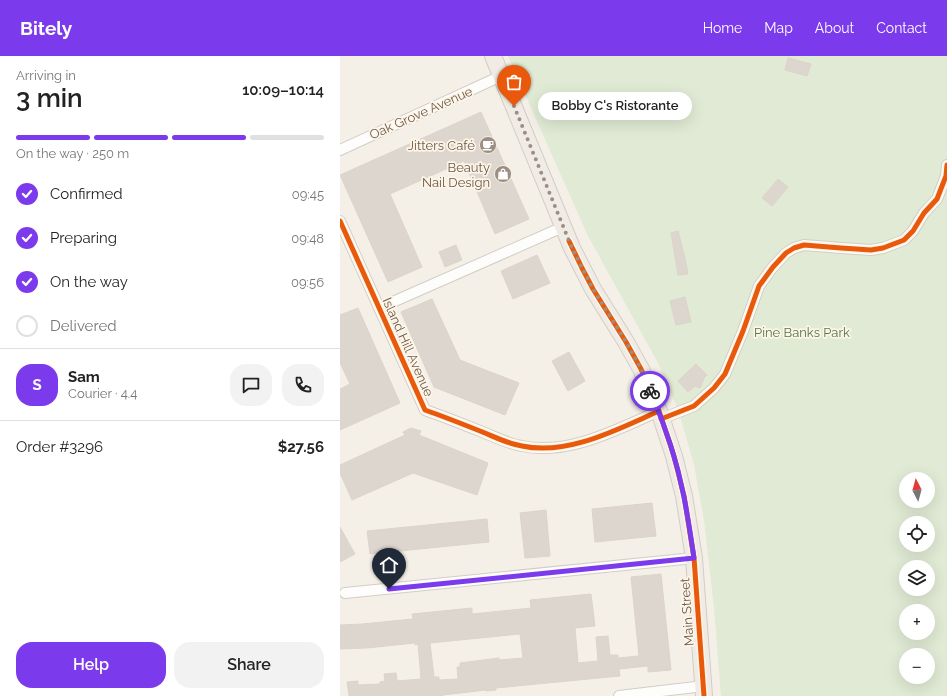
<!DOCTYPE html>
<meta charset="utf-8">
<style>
:root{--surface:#fff;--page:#f2f2f2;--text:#222;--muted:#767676;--line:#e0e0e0;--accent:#7c3aed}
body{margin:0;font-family:Raleway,sans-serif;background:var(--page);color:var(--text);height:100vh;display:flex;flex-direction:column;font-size:15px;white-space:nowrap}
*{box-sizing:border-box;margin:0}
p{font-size:13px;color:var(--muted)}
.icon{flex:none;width:22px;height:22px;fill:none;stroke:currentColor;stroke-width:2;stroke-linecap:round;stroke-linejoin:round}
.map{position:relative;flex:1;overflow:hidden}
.drawer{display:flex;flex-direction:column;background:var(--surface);width:340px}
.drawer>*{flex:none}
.needle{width:26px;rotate:354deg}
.buttons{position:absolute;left:559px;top:416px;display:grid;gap:8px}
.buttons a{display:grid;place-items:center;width:36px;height:36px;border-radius:50%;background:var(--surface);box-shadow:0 4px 16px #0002;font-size:20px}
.pin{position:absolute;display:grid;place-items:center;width:34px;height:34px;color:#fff;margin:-41px -17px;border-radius:50% 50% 50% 0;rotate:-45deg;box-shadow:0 0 4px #0007}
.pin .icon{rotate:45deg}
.courier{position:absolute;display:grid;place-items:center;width:40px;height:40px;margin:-20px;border:3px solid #7c3aed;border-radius:50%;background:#fff;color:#222;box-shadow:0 1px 5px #0007}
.bubble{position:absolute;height:28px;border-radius:14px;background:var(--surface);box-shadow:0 4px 16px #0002;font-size:13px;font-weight:600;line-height:28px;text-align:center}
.overview em{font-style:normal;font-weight:600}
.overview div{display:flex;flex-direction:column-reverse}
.overview{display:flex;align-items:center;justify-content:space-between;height:68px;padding:0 16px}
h1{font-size:26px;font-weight:600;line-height:30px}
.bar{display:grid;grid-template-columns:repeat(4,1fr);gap:6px 4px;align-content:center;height:48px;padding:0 16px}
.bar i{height:5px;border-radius:3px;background:var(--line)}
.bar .on{background:var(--accent)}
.bar p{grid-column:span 4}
.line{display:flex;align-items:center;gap:10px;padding:0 16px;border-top:1px solid var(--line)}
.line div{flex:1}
.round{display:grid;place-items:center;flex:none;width:42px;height:42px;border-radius:16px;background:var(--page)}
ol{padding:0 16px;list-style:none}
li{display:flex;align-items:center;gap:12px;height:44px}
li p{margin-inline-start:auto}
li .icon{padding:4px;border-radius:50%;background:var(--accent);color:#fff;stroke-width:4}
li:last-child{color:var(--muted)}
li i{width:22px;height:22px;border:2px solid var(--line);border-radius:50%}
.button{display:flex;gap:8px;margin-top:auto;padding:8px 16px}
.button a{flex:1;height:46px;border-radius:16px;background:var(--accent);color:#fff;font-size:16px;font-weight:600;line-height:46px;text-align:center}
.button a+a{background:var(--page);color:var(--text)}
header{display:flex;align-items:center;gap:24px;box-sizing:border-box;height:56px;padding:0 20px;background:var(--accent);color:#fff}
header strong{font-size:19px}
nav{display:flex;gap:22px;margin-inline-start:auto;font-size:14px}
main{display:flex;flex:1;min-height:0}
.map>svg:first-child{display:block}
</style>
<header>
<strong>Bitely</strong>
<nav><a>Home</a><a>Map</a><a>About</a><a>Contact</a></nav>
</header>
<main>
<section class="drawer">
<div class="overview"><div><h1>3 min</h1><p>Arriving in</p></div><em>10:09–10:14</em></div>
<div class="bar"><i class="on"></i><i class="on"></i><i class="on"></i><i></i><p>On the way · 250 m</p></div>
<ol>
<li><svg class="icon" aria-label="check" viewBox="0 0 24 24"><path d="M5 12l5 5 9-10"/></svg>Confirmed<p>09:45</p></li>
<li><svg class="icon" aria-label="check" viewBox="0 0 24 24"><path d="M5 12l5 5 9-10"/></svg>Preparing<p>09:48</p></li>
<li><svg class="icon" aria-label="check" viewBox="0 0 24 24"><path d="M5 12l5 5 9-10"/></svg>On the way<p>09:56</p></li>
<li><i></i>Delivered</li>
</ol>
<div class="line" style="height:72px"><b class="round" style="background:var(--accent);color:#fff">S</b><div><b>Sam</b><p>Courier · 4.4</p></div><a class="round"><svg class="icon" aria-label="chat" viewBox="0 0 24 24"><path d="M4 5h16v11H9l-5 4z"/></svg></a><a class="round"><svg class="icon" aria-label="phone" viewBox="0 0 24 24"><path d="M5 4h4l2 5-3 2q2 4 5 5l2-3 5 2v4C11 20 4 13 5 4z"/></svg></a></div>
<div class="line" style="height:52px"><div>Order #3296</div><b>$27.56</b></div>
<div class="button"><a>Help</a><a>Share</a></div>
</section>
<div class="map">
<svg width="607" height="640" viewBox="0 0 607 640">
<rect width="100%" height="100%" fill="#f4f0e8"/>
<path fill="#e0ead4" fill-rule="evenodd" d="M 168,0 L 607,0 L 607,640 L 381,640 L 374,552 L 364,464 L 354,409 L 339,356 L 318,307 L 248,180 ZM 566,423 L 588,423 L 588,445 L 566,445 ZM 566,467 L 588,467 L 588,489 L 566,489 ZM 566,511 L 588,511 L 588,533 L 566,533 ZM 566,555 L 588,555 L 588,577 L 566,577 ZM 566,599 L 588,599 L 588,621 L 566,621 Z"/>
<path fill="#ddd6ce" stroke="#dcd4cb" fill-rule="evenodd" d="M 448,2 L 471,8 L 467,20 L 445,14 Z
M 141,56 L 189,163 L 155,178 L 124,105 L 50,138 L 82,211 L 48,226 L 0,119 Z
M 438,123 L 448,131 L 432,150 L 422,142 Z
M 338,175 L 345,202 L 348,218 L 338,219 L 331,177 Z
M 116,189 L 122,204 L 105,211 L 99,196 Z
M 197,199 L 210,227 L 173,243 L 161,215 Z
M 345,241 L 351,266 L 336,269 L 330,245 Z
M 92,243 L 120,304 L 179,327 L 165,359 L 94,331 L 61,256 Z
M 18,252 L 60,347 L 0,374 L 0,333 L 10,328 L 0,307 L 0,259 Z
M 229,296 L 245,325 L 228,335 L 212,305 Z
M 356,308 L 367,319 L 364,322 L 360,332 L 355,330 L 348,336 L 338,325 Z
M 71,372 L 81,375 L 79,379 L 148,407 L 137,439 L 73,417 L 12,444 L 0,417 L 0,409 L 65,379 L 63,376 Z
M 312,447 L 316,480 L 255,486 L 252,453 Z
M 206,454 L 210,500 L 185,502 L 180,457 Z
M 147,463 L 149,486 L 30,498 L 27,475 Z
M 0,471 L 15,498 L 0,506 Z
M 321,518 L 331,614 L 308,616 L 308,610 L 279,613 L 280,620 L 156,632 L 156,634 L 146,635 L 146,634 L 103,639 L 103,640 L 9,640 L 7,626 L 18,625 L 18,629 L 40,628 L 40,626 L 45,625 L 44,618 L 56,617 L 57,625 L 81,623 L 78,588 L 75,589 L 75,587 L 27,592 L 0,593 L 0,569 L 22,568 L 73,563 L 72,558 L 132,552 L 132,558 L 191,552 L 190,544 L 251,538 L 255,570 L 235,572 L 238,607 L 258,605 L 256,581 L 268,580 L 270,599 L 278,599 L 278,602 L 299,600 L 291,521 ZM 180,578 L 183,602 L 159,604 L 159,602 L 120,607 L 120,611 L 117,611 L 118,623 L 99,624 L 99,621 L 94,621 L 90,587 Z"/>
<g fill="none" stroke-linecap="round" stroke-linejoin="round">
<g stroke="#d3cdc6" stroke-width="12">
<path id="street" d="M 0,94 L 161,20
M 0,165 L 85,354 C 105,361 125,369 145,377 C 157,382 169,388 182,390 C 228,400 278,373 319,355
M 39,252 L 223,171
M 321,363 L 354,350 L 374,332 L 385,318 L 403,275 L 419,230 L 433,211 L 446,197 L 454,192 L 464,189 L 501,192 L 531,194 L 543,192 L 564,184 L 573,175 L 584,157 L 597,143 L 606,120 L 607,109
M 5,537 L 354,502
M 279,640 L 364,630"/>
</g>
<g stroke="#d3ccc6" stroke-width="18">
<path id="primary" d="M 153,0 L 232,192 L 253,233 L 286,286 L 301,313 L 319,355 L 334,400 L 344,440 L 354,502 L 364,640"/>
</g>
<use href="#street" stroke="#fdfdfc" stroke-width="10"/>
<use href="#primary" stroke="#f0ece5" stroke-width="16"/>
<g stroke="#fdf6e8" stroke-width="8">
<path id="cycleway" d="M 0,165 L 85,354 C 105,361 125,369 145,377 C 157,382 169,388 182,390 C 228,400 278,373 319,355
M 229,185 L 242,212 L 253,233 L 286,286 L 301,313 L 319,355 L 334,400 L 344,440 L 354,502 L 364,640
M 321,363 L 354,350 L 374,332 L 385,318 L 403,275 L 419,230 L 433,211 L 446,197 L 454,192 L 464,189 L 501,192 L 531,194 L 543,192 L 564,184 L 573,175 L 584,157 L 597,143 L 606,120 L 607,109"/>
</g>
<use href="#cycleway" stroke="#e8590c" stroke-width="5"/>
</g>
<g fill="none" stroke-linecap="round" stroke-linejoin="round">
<path stroke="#9d8e83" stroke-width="4" stroke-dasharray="0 7.2" d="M 174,50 L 232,192 L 253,233 L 286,286 L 301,313 L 310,335"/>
<path stroke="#7c3aed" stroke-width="5" d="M 49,533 L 354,502 C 351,482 348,461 344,441 C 337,405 325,369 310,335"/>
</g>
<defs>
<g id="cafe-disc" transform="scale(0.9)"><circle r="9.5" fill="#9d8e83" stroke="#fdf6e8"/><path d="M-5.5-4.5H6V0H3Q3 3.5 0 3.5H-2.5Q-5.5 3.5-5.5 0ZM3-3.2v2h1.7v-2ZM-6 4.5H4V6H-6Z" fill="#fff"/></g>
<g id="shop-disc" transform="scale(0.9)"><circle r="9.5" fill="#9d8e83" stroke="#fdf6e8"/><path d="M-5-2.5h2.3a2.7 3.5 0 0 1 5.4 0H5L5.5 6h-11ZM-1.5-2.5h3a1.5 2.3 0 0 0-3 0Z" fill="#fff"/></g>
</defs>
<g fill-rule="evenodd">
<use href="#cafe-disc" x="148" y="89"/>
<use href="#shop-disc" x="163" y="118"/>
</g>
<g text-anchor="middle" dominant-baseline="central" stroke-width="3.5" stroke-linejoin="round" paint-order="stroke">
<g font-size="13" fill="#6e5a4c" stroke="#fdf6e8">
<text transform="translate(81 57) rotate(-24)">Oak Grove Avenue</text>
<text transform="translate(68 291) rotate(66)">Island Hill Avenue</text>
<text transform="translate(347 556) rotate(-94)">Main Street</text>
</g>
<g font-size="13" fill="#6e5a4c" stroke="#fdf6e8" text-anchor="end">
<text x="135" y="89">Jitters Café</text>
<text x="150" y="111">Beauty<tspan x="150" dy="15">Nail Design</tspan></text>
</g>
<g font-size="13" fill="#547948" stroke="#fdf6e8">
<text x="462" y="276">Pine Banks Park</text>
</g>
</g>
</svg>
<div class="buttons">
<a><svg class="needle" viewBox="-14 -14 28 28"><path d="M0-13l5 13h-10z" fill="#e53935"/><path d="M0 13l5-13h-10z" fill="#767676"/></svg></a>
<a><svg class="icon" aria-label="locate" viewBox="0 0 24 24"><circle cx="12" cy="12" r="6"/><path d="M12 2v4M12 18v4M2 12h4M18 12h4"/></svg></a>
<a><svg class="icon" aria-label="layers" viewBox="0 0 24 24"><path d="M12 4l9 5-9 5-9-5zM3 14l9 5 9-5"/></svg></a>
<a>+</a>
<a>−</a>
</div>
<div class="pin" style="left:174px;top:50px;background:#ea580c"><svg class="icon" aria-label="bag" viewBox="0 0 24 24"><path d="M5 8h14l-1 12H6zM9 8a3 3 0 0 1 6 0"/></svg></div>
<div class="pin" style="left:49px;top:533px;background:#1f2937"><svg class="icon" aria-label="home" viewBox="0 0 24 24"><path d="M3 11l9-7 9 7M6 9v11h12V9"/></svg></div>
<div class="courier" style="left:310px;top:335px"><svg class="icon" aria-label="bike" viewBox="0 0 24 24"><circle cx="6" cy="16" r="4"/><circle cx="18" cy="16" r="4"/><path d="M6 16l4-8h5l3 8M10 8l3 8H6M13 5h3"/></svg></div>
<div class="bubble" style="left:198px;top:36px;width:154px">Bobby C's Ristorante</div>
</div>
</main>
